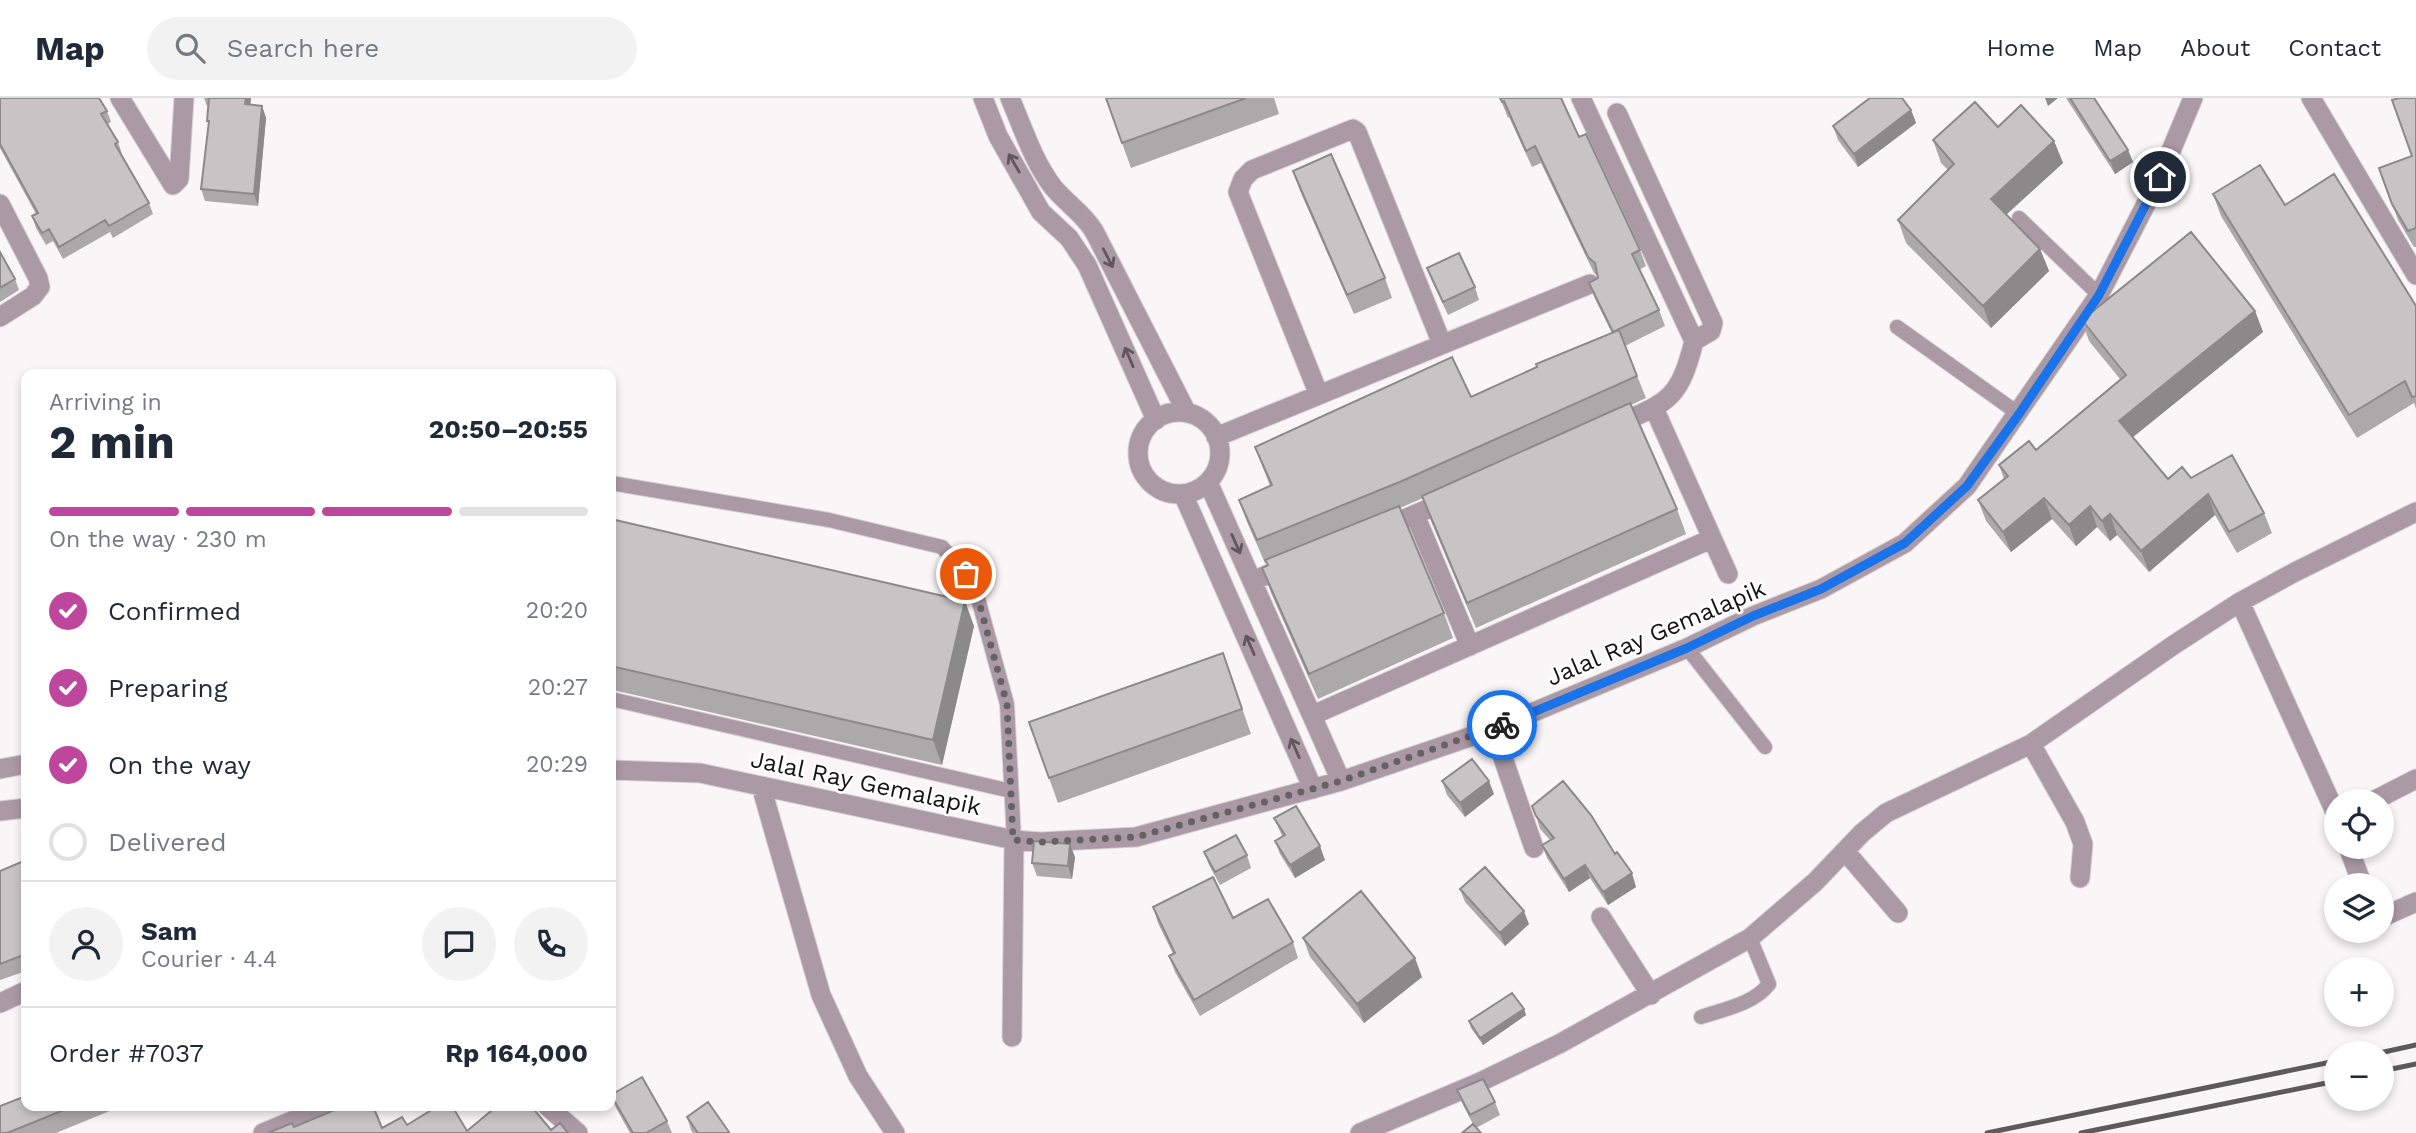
<!DOCTYPE html>
<meta charset="utf-8">
<style>
:root{--surface:#fff;--page:#f2f2f3;--text:#1f2937;--muted:#747a83;--line:#e0e1e3;--accent:#be479d}
body{margin:0;font-family:"Work Sans",sans-serif;background:var(--page);color:var(--text);height:100vh;display:flex;flex-direction:column;font-size:26px;white-space:nowrap}
*{box-sizing:border-box;margin:0}
p{font-size:23px;color:var(--muted)}
.icon{flex:none;width:38px;height:38px;fill:none;stroke:currentColor;stroke-width:2;stroke-linecap:round;stroke-linejoin:round}
.map{position:relative;flex:1;overflow:hidden}
.panel{position:absolute;left:21px;top:271px;width:595px;height:742px;display:flex;flex-direction:column;background:var(--surface);border-radius:14px;box-shadow:0 4px 10px #0003}
.panel>*{flex:none}
.fabs{position:absolute;left:2324px;top:691px;display:grid;gap:14px}
.fabs a{display:grid;place-items:center;width:70px;height:70px;border-radius:50%;background:var(--surface);box-shadow:0 4px 10px #0003;font-size:35px}
.pin{position:absolute;display:grid;place-items:center;width:60px;height:60px;color:#fff;margin:-30px;border:4px solid #fff;border-radius:50%;box-shadow:0 2px 7px #0007}
.courier{position:absolute;display:grid;place-items:center;width:70px;height:70px;margin:-35px;border:5px solid #1a73e8;border-radius:50%;background:#fff;color:#222;box-shadow:0 2px 9px #0007}
.overview em{font-style:normal;font-weight:700}
.overview div{display:flex;flex-direction:column-reverse}
.overview{display:flex;align-items:center;justify-content:space-between;height:119px;padding:0 28px}
h1{font-size:46px;font-weight:700;line-height:52px}
.bar{display:grid;grid-template-columns:repeat(4,1fr);gap:10px 7px;align-content:center;height:84px;padding:0 28px}
.bar i{height:9px;border-radius:5px;background:var(--line)}
.bar .active{background:var(--accent)}
.bar p{grid-column:span 4}
.line{display:flex;align-items:center;gap:18px;padding:0 28px;border-top:2px solid var(--line)}
.line div{flex:1}
.round{display:grid;place-items:center;flex:none;width:74px;height:74px;border-radius:37px;background:var(--page)}
ol{padding:0 28px;list-style:none}
li{display:flex;align-items:center;gap:21px;height:77px}
li p{margin-inline-start:auto}
li .icon{padding:7px;border-radius:50%;background:var(--accent);color:#fff;stroke-width:4}
li:last-child{color:var(--muted)}
li i{width:38px;height:38px;border:4px solid var(--line);border-radius:50%}
header{display:flex;align-items:center;gap:42px;box-sizing:border-box;height:98px;padding:0 35px;background:var(--surface);border-bottom:2px solid var(--line)}
header strong{font-size:33px}
nav{display:flex;gap:38px;margin-inline-start:auto;font-size:24px}
.search{width:490px;height:63px;background:var(--page);display:flex;align-items:center;gap:18px;box-sizing:border-box;padding:0 24px;border-radius:38px;color:var(--muted);font-size:26px}
.map>svg:first-child{display:block}
</style>
<header>
<strong>Map</strong>
<div class="search"><svg class="icon" aria-label="search" viewBox="0 0 24 24"><circle cx="10" cy="10" r="6"/><path d="M15 15l6 6"/></svg>Search here</div>
<nav><a>Home</a><a>Map</a><a>About</a><a>Contact</a></nav>
</header>
<div class="map">
<svg width="2416" height="1035" viewBox="0 0 2416 1035">
<rect width="100%" height="100%" fill="#faf6f8"/>
<g fill="none" stroke-linecap="round" stroke-linejoin="round">
<g stroke="#d5d2d4" stroke-width="16">
<path id="service" d="M 2019,120 L 2099,197
M 1897,229 L 2019,316
M 611,385 L 829,422 L 942,449 L 966,476 L 977,497 L 1007,606 L 1014,742
M 1687,550 L 1765,649
M 611,601 L 1011,693
M 1701,919 C 1724,911 1754,906 1769,886 L 1750,840"/>
</g>
<g stroke="#d5d2d4" stroke-width="21">
<path id="minor" d="M 120,0 L 173,87 L 179,81 L 184,0
M 983,0 L 998,38 L 1041,114 L 1069,140 L 1087,167 L 1156,322
M 1010,0 C 1023,30 1033,63 1053,89 C 1066,105 1083,115 1094,133 L 1187,315
M 1581,0 L 1694,243 C 1679,303 1668,304 1613,328
M 2311,0 L 2416,177
M 1617,15 L 1713,225 L 1711,233 L 1694,243
M 0,106 L 38,180 L 40,189 L 33,198 L 0,219
M 1319,297 L 1238,94 L 1243,81 L 1252,72 L 1353,31 L 1357,34 L 1442,246
M 1654,310 L 1728,476
M1138 355a41 41 0 1 1 82 0a41 41 0 1 1-82 0Z
M 1216,339 L 1590,186
M 1208,384 L 1341,683
M 1183,396 L 1313,691
M 1415,417 L 1470,548
M 1383,430 L 1449,402
M 1252,483 L 1287,469
M 2240,504 L 2336,716
M 1313,617 L 1711,441
M 1493,631 L 1534,750
M 2031,646 L 2075,724 L 2083,746 L 2080,780
M 0,671 L 26,666
M 611,672 L 700,675 L 1014,742 L 1040,744 L 1136,739 L 1341,683 L 1493,631 L 1687,550 L 1753,518 L 1821,491 L 1905,445 L 1967,388 L 2099,197 L 2160,79 L 2193,0
M 761,688 L 821,897 L 858,978 L 895,1035
M 2371,704 L 2416,681
M 0,713 L 26,710
M 2348,749 L 2363,788
M 1845,753 L 1898,815
M 2382,815 L 2387,817 L 2416,804
M 1601,819 L 1651,897
M 0,905 L 26,893
M 1012,939 L 1014,742
M 547,1008 L 578,1035
M 263,1035 L 328,1008
M 1360,1035 L 1478,985 L 1559,946 L 1750,840 L 1815,784 L 1862,735 L 1886,715 L 2031,646 L 2175,546 L 2240,504 L 2295,474 L 2416,414"/>
</g>
<use href="#service" stroke="#ab99a5" stroke-width="14"/>
<use href="#minor" stroke="#ab99a5" stroke-width="19"/>
<path stroke="#5d5a5c" stroke-width="5" d="M 2375,956 L 2416,947
M 2382,973 L 2416,966
M 1987,1035 L 2336,963
M 2081,1035 L 2336,983"/>
</g>
<path fill="#aca9aa" d="M 0,0 L 107,13 L 111,24 L 108,26 L 118,44 L 122,56 L 121,57 L 149,105 L 153,116 L 113,140 L 110,134 L 63,161 L 53,143 L 46,147 L 36,130 L 32,118 L 36,116 L 0,50 Z
M 204,0 L 251,0 L 250,7 L 262,8 L 266,20 L 258,108 L 205,103 L 201,91 L 209,27 L 207,23 L 209,8 L 207,8 Z
M 1106,0 L 1274,0 L 1279,16 L 1131,70 Z
M 1500,0 L 1579,39 L 1640,152 L 1646,168 L 1639,172 L 1659,212 L 1665,228 L 1625,248 L 1646,300 L 1631,307 L 1677,411 L 1686,436 L 1476,530 L 1431,423 L 1423,400 L 1400,410 L 1444,515 L 1453,540 L 1318,601 L 1271,495 L 1262,470 L 1267,467 L 1266,464 L 1265,465 L 1247,424 L 1239,402 L 1270,388 L 1255,349 L 1471,299 L 1612,235 L 1595,201 L 1589,185 L 1598,180 L 1598,178 L 1594,175 L 1541,65 L 1532,69 L 1509,19 L 1508,20 Z
M 2066,0 L 2094,0 L 2128,52 L 2133,64 L 2115,76 Z
M 2416,0 L 2416,149 L 2414,149 L 2398,122 L 2379,70 L 2412,58 Z
M 1911,12 L 1916,25 L 1858,69 L 1838,42 L 1833,28 Z
M 1998,29 L 2054,43 L 2063,65 L 2006,117 L 2040,151 L 2049,173 L 1991,230 L 1906,145 L 1898,122 L 1948,72 L 1941,65 L 1933,42 Z
M 1293,73 L 1385,180 L 1392,200 L 1354,216 L 1300,93 Z
M 2213,96 L 2285,107 L 2416,208 L 2416,311 L 2414,305 L 2357,340 L 2221,118 Z
M 0,154 L 15,181 L 19,192 L 0,204 Z
M 1427,170 L 1475,189 L 1479,202 L 1448,217 L 1432,183 Z
M 2255,213 L 2263,234 L 2132,339 L 2168,381 L 2191,380 L 2264,415 L 2272,435 L 2237,455 L 2215,417 L 2149,474 L 2117,437 L 2110,443 L 2097,429 L 2076,448 L 2052,421 L 2011,454 L 1986,423 L 1978,402 L 2004,381 L 1999,367 L 2036,352 L 2120,281 L 2089,243 L 2082,222 Z
M 611,421 L 974,528 L 942,667 L 613,592 L 611,593 Z
M 1223,555 L 1251,636 L 1058,705 L 1029,624 Z
M 1442,683 L 1494,696 L 1465,719 L 1447,697 Z
M 1536,718 L 1615,756 L 1636,789 L 1608,807 L 1590,780 L 1569,794 L 1547,760 L 1542,747 L 1550,742 L 1540,731 Z
M 1274,720 L 1325,762 L 1295,780 L 1280,756 L 1275,743 L 1282,738 Z
M 1204,754 L 1247,757 L 1251,770 L 1220,787 L 1209,767 Z
M 1075,759 L 1072,781 L 1037,778 L 1032,765 Z
M 26,762 L 26,873 L 0,882 L 0,773 Z
M 1460,791 L 1529,826 L 1505,848 L 1465,804 Z
M 1153,809 L 1233,820 L 1293,844 L 1298,860 L 1200,918 L 1175,874 L 1169,858 L 1173,856 L 1158,825 Z
M 1303,840 L 1422,879 L 1364,925 L 1310,859 Z
M 1524,911 L 1526,917 L 1483,947 L 1471,930 L 1469,923 Z
M 1457,992 L 1495,1004 L 1500,1017 L 1476,1030 L 1473,1026 L 1462,1005 Z
M 611,997 L 667,1023 L 672,1035 L 630,1035 L 616,1010 Z
M 708,1004 L 729,1035 L 693,1035 L 691,1032 L 687,1019 Z
M 26,1008 L 122,1008 L 56,1035 L 0,1035 Z"/>
<path fill="#8c898b" d="M 246,0 L 251,0 L 249,18 L 245,6 Z
M 2045,0 L 2058,0 L 2048,8 Z
M 262,8 L 266,20 L 258,108 L 254,96 Z
M 1911,12 L 1916,25 L 1858,69 L 1854,56 Z
M 2054,43 L 2063,65 L 1999,123 L 1991,101 Z
M 2128,52 L 2133,64 L 2115,76 L 2110,63 Z
M 2040,151 L 2049,173 L 1991,230 L 1983,208 Z
M 2255,213 L 2263,234 L 2127,344 L 2119,323 Z
M 2208,396 L 2215,417 L 2149,474 L 2141,453 Z
M 2044,400 L 2052,421 L 2011,454 L 2003,434 Z
M 2090,408 L 2097,429 L 2076,448 L 2069,427 Z
M 2110,416 L 2117,437 L 2110,443 L 2102,423 Z
M 965,503 L 974,528 L 942,667 L 933,642 Z
M 1489,683 L 1494,696 L 1465,719 L 1460,705 Z
M 1070,746 L 1075,759 L 1072,781 L 1068,768 Z
M 1320,748 L 1325,762 L 1295,780 L 1290,767 Z
M 1585,767 L 1590,780 L 1569,794 L 1564,781 Z
M 1632,775 L 1636,789 L 1608,807 L 1603,794 Z
M 1524,813 L 1529,826 L 1505,848 L 1500,835 Z
M 1415,860 L 1422,879 L 1364,925 L 1357,906 Z
M 1524,911 L 1526,917 L 1483,947 L 1480,940 Z"/>
<path fill="#c8c4c6" stroke="#8c898b" stroke-width="2" d="M 0,0 L 99,0 L 107,13 L 101,16 L 118,44 L 115,46 L 149,105 L 109,128 L 105,122 L 59,149 L 49,131 L 42,135 L 32,118 L 38,115 L 0,46 Z
M 209,0 L 246,0 L 245,6 L 262,8 L 254,96 L 201,91 L 209,23 L 207,23 Z
M 1106,0 L 1246,0 L 1122,45 Z
M 1500,0 L 1561,0 L 1579,39 L 1586,36 L 1640,152 L 1632,156 L 1659,212 L 1613,234 L 1589,185 L 1598,180 L 1595,165 L 1588,159 L 1535,48 L 1526,53 L 1504,3 L 1502,4 Z
M 1870,0 L 1902,0 L 1911,12 L 1854,56 L 1833,28 Z
M 2070,0 L 2094,0 L 2128,52 L 2110,63 Z
M 2399,0 L 2416,0 L 2416,130 L 2408,133 L 2392,106 L 2379,70 L 2412,58 L 2392,2 Z
M 1975,4 L 1998,29 L 2021,7 L 2054,43 L 1991,101 L 2040,151 L 1983,208 L 1898,122 L 1954,66 L 1933,42 Z
M 1331,56 L 1385,180 L 1347,197 L 1293,73 Z
M 2260,67 L 2285,107 L 2334,76 L 2416,208 L 2416,298 L 2412,299 L 2405,283 L 2349,317 L 2213,96 Z
M 2191,134 L 2255,213 L 2119,323 L 2168,381 L 2182,369 L 2191,380 L 2232,357 L 2264,415 L 2229,434 L 2208,396 L 2141,453 L 2110,416 L 2102,423 L 2090,408 L 2069,427 L 2044,400 L 2003,434 L 1978,402 L 2008,378 L 1999,367 L 2029,343 L 2036,352 L 2126,277 L 2082,222 Z
M 0,154 L 15,181 L 0,190 Z
M 1459,155 L 1475,189 L 1443,204 L 1427,170 Z
M 1619,232 L 1637,278 L 1402,383 L 1257,442 L 1239,402 L 1272,387 L 1255,349 L 1452,259 L 1471,299 L 1537,269 L 1536,266 Z
M 1630,305 L 1677,411 L 1467,505 L 1422,398 Z
M 1399,408 L 1444,515 L 1309,576 L 1262,470 L 1268,467 L 1265,462 Z
M 611,421 L 965,503 L 933,642 L 611,568 Z
M 1223,555 L 1242,611 L 1049,680 L 1029,624 Z
M 1472,661 L 1489,683 L 1460,705 L 1442,683 Z
M 1563,683 L 1591,717 L 1615,756 L 1617,754 L 1632,775 L 1603,794 L 1585,767 L 1564,781 L 1542,747 L 1554,740 L 1536,718 L 1532,708 Z
M 1296,708 L 1320,748 L 1290,767 L 1275,743 L 1285,737 L 1274,720 Z
M 1236,737 L 1247,757 L 1215,774 L 1204,754 Z
M 1034,743 L 1070,746 L 1068,768 L 1032,765 Z
M 26,762 L 26,856 L 0,866 L 0,773 Z
M 1485,769 L 1524,813 L 1500,835 L 1460,791 Z
M 1213,779 L 1233,820 L 1268,801 L 1293,844 L 1194,902 L 1169,858 L 1175,855 L 1153,809 Z
M 1361,793 L 1415,860 L 1357,906 L 1303,840 Z
M 1512,895 L 1524,911 L 1480,940 L 1469,923 Z
M 642,979 L 667,1023 L 646,1035 L 633,1035 L 611,997 Z
M 1483,981 L 1495,1004 L 1470,1017 L 1457,992 Z
M 26,998 L 26,1008 L 74,1008 L 7,1035 L 0,1035 L 0,1008 Z
M 708,1004 L 729,1034 L 727,1035 L 698,1035 L 687,1019 Z
M 344,1008 L 373,1008 L 382,1030 L 402,1019 L 407,1027 L 438,1008 L 452,1008 L 467,1033 L 497,1008 L 531,1008 L 551,1032 L 560,1025 L 568,1035 L 268,1035 L 292,1025 L 294,1029 Z
M 1473,1026 L 1481,1035 L 1462,1035 Z"/>
<defs><path id="oneway-shaft" d="M-6 0H5M1.5-3L5.5 0L1.5 3" fill="none" stroke-width="1.6" stroke-linecap="round" stroke-linejoin="round" transform="scale(1.75)"/></defs>
<g stroke="#60565c">
<use href="#oneway-shaft" transform="translate(1014 65) rotate(-120)"/>
<use href="#oneway-shaft" transform="translate(1108 160) rotate(63)"/>
<use href="#oneway-shaft" transform="translate(1129 259) rotate(-113)"/>
<use href="#oneway-shaft" transform="translate(1236 446) rotate(66)"/>
<use href="#oneway-shaft" transform="translate(1250 547) rotate(-114)"/>
<use href="#oneway-shaft" transform="translate(1295 650) rotate(-114)"/>
</g>
<g fill="none" stroke-linecap="round" stroke-linejoin="round">
<path stroke="#656264" stroke-width="7" stroke-dasharray="0 12.6" d="M 966,476 L 977,497 L 1007,606 L 1013,742 L 1041,744 L 1136,739 L 1341,683 L 1502,627"/>
<path stroke="#1a73e8" stroke-width="9" d="M 1502,627 L 1687,550 L 1753,518 L 1821,491 L 1905,445 L 1967,388 L 2019,316 L 2099,197 L 2160,79"/>
</g>
<g text-anchor="middle" dominant-baseline="central" stroke-width="5" stroke-linejoin="round" paint-order="stroke">
<g font-size="24" fill="#151314" stroke="#fff">
<text transform="translate(1656 535) rotate(-23)">Jalal Ray Gemalapik</text>
<text transform="translate(866 685) rotate(12)">Jalal Ray Gemalapik</text>
</g>
</g>
</svg>
<div class="fabs">
<a><svg class="icon" aria-label="locate" viewBox="0 0 24 24"><circle cx="12" cy="12" r="6"/><path d="M12 2v4M12 18v4M2 12h4M18 12h4"/></svg></a>
<a><svg class="icon" aria-label="layers" viewBox="0 0 24 24"><path d="M12 4l9 5-9 5-9-5zM3 14l9 5 9-5"/></svg></a>
<a>+</a>
<a>−</a>
</div>
<div class="pin" style="left:966px;top:476px;background:#ea580c"><svg class="icon" aria-label="bag" viewBox="0 0 24 24"><path d="M5 8h14l-1 12H6zM9 8a3 3 0 0 1 6 0"/></svg></div>
<div class="pin" style="left:2160px;top:79px;background:#1f2937"><svg class="icon" aria-label="home" viewBox="0 0 24 24"><path d="M3 11l9-7 9 7M6 9v11h12V9"/></svg></div>
<div class="courier" style="left:1502px;top:627px"><svg class="icon" aria-label="bike" viewBox="0 0 24 24"><circle cx="6" cy="16" r="4"/><circle cx="18" cy="16" r="4"/><path d="M6 16l4-8h5l3 8M10 8l3 8H6M13 5h3"/></svg></div>
<section class="panel">
<div class="overview"><div><h1>2 min</h1><p>Arriving in</p></div><em>20:50–20:55</em></div>
<div class="bar"><i class="active"></i><i class="active"></i><i class="active"></i><i></i><p>On the way · 230 m</p></div>
<ol>
<li><svg class="icon" aria-label="check" viewBox="0 0 24 24"><path d="M5 12l5 5 9-10"/></svg>Confirmed<p>20:20</p></li>
<li><svg class="icon" aria-label="check" viewBox="0 0 24 24"><path d="M5 12l5 5 9-10"/></svg>Preparing<p>20:27</p></li>
<li><svg class="icon" aria-label="check" viewBox="0 0 24 24"><path d="M5 12l5 5 9-10"/></svg>On the way<p>20:29</p></li>
<li><i></i>Delivered</li>
</ol>
<div class="line" style="height:126px"><a class="round"><svg class="icon" aria-label="person" viewBox="0 0 24 24"><circle cx="12" cy="8" r="4"/><path d="M4 21q1-7 8-7t8 7"/></svg></a><div><b>Sam</b><p>Courier · 4.4</p></div><a class="round"><svg class="icon" aria-label="chat" viewBox="0 0 24 24"><path d="M4 5h16v11H9l-5 4z"/></svg></a><a class="round"><svg class="icon" aria-label="phone" viewBox="0 0 24 24"><path d="M5 4h4l2 5-3 2q2 4 5 5l2-3 5 2v4C11 20 4 13 5 4z"/></svg></a></div>
<div class="line" style="height:91px"><div>Order #7037</div><b>Rp 164,000</b></div>
</section>
</div>
